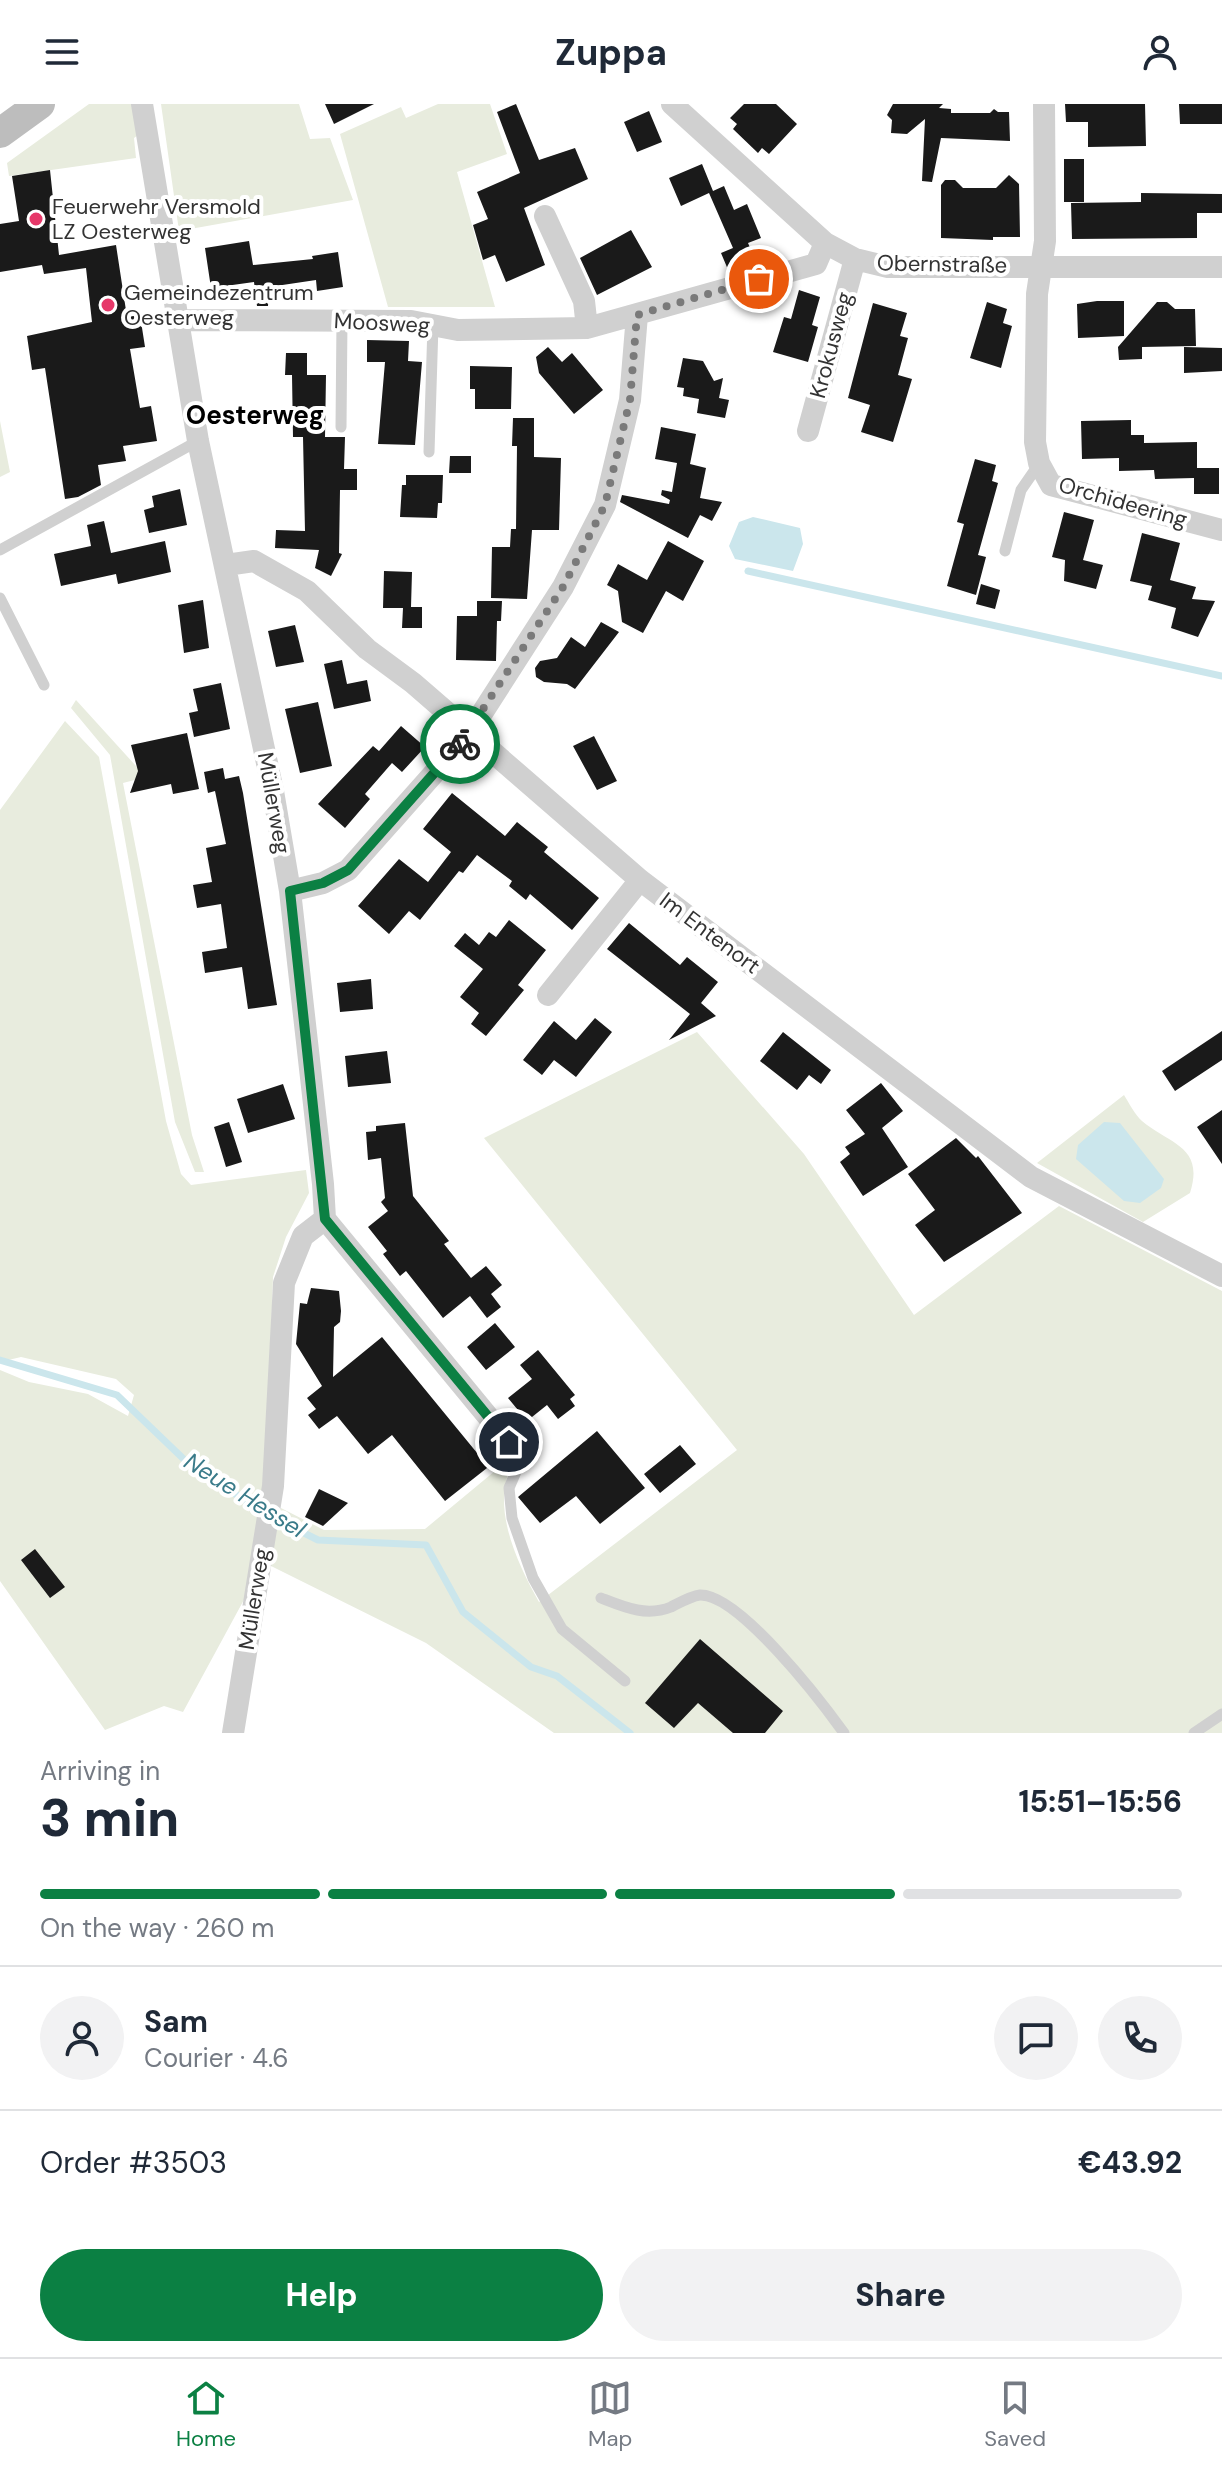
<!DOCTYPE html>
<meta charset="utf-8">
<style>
:root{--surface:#fff;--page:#f2f2f3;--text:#1f2937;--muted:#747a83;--line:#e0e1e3;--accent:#0b8043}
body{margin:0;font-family:"DM Sans",sans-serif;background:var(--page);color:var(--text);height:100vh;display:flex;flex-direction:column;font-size:30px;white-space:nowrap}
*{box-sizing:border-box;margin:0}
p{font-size:26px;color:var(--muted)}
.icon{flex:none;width:44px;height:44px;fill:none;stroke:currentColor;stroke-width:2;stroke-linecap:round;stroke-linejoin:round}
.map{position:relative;height:1629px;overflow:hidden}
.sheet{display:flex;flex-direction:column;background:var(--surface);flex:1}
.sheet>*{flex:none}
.pin{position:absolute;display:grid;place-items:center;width:68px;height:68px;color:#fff;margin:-34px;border:4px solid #fff;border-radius:50%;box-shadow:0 2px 8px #0007}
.courier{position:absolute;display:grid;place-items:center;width:80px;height:80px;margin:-40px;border:6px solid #0b8043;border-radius:50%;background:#fff;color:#222;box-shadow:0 2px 10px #0007}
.overview em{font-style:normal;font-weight:800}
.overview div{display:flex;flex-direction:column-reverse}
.overview{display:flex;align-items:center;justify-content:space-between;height:136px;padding:0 40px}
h1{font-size:52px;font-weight:800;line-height:60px}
.bar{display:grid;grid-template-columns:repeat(4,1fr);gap:12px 8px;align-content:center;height:96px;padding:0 40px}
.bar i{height:10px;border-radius:6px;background:var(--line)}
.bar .current{background:var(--accent)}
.bar p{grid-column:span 4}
.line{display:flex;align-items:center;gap:20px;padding:0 40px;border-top:2px solid var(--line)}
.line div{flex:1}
.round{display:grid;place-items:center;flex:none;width:84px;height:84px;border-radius:42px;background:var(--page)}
.cta{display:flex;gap:16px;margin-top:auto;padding:16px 40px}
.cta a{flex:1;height:92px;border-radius:48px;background:var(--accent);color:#fff;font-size:32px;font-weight:800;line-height:92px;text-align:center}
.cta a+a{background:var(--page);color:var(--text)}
header{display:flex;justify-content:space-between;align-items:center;height:104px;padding:0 40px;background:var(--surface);font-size:36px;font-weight:800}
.tab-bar{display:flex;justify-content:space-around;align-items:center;height:112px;border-top:2px solid var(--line);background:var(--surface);font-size:22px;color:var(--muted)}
.tab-bar a{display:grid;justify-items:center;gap:4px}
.tab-bar .current{color:var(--accent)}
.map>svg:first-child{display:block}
</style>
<header><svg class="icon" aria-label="menu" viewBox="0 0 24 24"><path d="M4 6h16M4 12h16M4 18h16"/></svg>Zuppa<svg class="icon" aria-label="person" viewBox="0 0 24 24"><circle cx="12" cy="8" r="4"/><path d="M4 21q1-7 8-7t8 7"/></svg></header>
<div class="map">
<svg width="1222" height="1629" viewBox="0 0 1222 1629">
<rect width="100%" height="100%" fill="#fff"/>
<path fill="#e8ecde" d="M 89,0 L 132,0 L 138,31 L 134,34 L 136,54 L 9,72 L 7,59 Z
M 161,0 L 299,0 L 310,35 L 330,34 L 353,96 L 179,127 Z
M 438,0 L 490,0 L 507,50 L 457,68 L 495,203 L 388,203 L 340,30 L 401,3 L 406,14 Z
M 0,317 L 10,368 L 0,373 Z
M 76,596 L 146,673 L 123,679 L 192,1031 L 204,1068 L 195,1068 L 175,1018 L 110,651 L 71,604 Z
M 65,617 L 99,653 L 166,1017 L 181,1070 L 191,1081 L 306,1066 L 309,1089 L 286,1133 L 273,1173 L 266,1380 L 246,1492 L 183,1608 L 164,1602 L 105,1626 L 0,1477 L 0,1266 L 29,1278 L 88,1290 L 128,1312 L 134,1291 L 116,1275 L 21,1253 L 0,1258 L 0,706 Z
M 697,928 L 804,1050 L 914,1211 L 1059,1102 L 1222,1187 L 1222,1629 L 554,1629 L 426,1539 L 271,1462 L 272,1428 L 281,1404 L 324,1426 L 425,1425 L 507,1357 L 510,1365 C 492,1406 518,1461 539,1498 L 737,1346 L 484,1034 Z
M 1124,991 C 1129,999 1135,1011 1142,1017 C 1169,1040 1205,1042 1190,1089 L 1143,1118 L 1037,1059 Z"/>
<path fill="#cbe6ec" d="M 753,413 L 800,424 L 803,440 L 793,467 L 735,455 L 729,442 L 739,418 Z
M 1104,1018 L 1120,1019 L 1164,1075 L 1161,1084 L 1140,1099 L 1124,1097 L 1076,1055 L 1078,1041 Z"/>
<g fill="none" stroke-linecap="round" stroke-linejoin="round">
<path stroke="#cbe6ec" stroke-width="7" d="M 748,467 L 1222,572
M 0,1256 L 117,1291 L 193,1364 L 274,1414 L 318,1436 L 426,1441 L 463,1508 L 531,1563 L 557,1572 L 630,1629"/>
</g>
<path fill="#1a1a1a" d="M 325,0 L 374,0 L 334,20 Z
M 516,0 L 539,56 L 575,44 L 588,75 L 524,104 L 545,161 L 506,178 L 495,151 L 483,156 L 473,121 L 488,115 L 477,88 L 520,69 L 497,8 Z
M 744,0 L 776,0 L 797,20 L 769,50 L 762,44 L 758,49 L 733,25 L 737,20 L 730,14 Z
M 893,0 L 943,0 L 939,4 L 951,5 L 951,9 L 990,9 L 994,5 L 998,8 L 1009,8 L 1010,37 L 941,34 L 932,78 L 922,77 L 925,15 L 907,30 L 891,29 L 892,16 L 887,11 Z
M 1065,0 L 1145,0 L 1146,42 L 1088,43 L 1088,18 L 1066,18 Z
M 1179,0 L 1222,0 L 1222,20 L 1180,20 Z
M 649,7 L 662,38 L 637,48 L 624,18 Z
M 1064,55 L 1084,55 L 1084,98 L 1064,98 Z
M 702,60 L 713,87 L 724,82 L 734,106 L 747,100 L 761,134 L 748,139 L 758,162 L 729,168 L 721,149 L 733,144 L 709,89 L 681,102 L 669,74 Z
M 50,66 L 59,151 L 116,141 L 127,213 L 140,211 L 145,243 L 130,245 L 140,304 L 151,302 L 157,337 L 123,342 L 126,357 L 98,361 L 101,381 L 78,393 L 65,395 L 45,264 L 32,266 L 27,232 L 92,218 L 86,164 L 44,170 L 42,161 L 0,168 L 0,120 L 19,117 L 12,72 Z
M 1009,71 L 1019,80 L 1020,133 L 993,133 L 993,136 L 941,134 L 941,81 L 945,76 L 955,76 L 963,84 L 996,84 Z
M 1141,89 L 1222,90 L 1222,109 L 1197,109 L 1197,134 L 1072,135 L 1071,99 L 1141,98 Z
M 631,126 L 652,163 L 597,191 L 580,154 Z
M 249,137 L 253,161 L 313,155 L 312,152 L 338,148 L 343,183 L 317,187 L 316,176 L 269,183 L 268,202 L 257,202 L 254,178 L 211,184 L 205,144 Z
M 799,186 L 820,193 L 812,221 L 818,223 L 808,258 L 773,248 L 784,213 L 791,215 Z
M 1097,197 L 1124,197 L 1124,232 L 1078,234 L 1077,200 Z
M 987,198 L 1007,205 L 1003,219 L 1012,222 L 1001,264 L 970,254 Z
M 1157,198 L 1167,198 L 1175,205 L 1195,205 L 1196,242 L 1142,243 L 1142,255 L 1119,256 L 1118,243 Z
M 873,199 L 907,209 L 900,232 L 908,234 L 898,271 L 912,275 L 893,338 L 861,328 L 870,301 L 848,294 Z
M 367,236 L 409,237 L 408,257 L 422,258 L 415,341 L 378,340 L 385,258 L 367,258 Z
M 548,243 L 562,258 L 572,249 L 603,286 L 574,310 L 539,269 L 536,253 Z
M 1184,243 L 1222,244 L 1222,267 L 1184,269 Z
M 286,249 L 307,249 L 307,271 L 326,271 L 325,333 L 345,333 L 344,365 L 357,365 L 357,386 L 340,386 L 339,449 L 342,450 L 331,472 L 315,464 L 319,446 L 275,444 L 276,426 L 305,427 L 303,333 L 293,333 L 292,271 L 285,271 Z
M 683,254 L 703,257 L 714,277 L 723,274 L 719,294 L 729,296 L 725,314 L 697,309 L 699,295 L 683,292 L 684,284 L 677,283 Z
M 470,262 L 512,263 L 511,305 L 475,305 L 475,285 L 470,285 Z
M 513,314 L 534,314 L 534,353 L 561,354 L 559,426 L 532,426 L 527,495 L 491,494 L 492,443 L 510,443 L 511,425 L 516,425 L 517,342 L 512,342 Z
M 1131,316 L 1131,331 L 1144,331 L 1144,339 L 1197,338 L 1197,364 L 1219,364 L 1219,390 L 1194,390 L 1194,374 L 1155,375 L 1154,366 L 1119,367 L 1119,354 L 1082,355 L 1081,317 Z
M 661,323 L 696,330 L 690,360 L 706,364 L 700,394 L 722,398 L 712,417 L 700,411 L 688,434 L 620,398 L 622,391 L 669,400 L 670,396 L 661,391 L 662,386 L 672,388 L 677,359 L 655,355 Z
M 450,352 L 471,352 L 471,369 L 449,369 Z
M 975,355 L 996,361 L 992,377 L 998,379 L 978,451 L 986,453 L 976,491 L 947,482 L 964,420 L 957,418 Z
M 406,371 L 443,371 L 442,399 L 438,399 L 437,414 L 400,413 L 402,381 L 406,381 Z
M 180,385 L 187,421 L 149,429 L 144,406 L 154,403 L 152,392 Z
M 1064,408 L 1094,416 L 1083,456 L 1103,461 L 1096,485 L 1064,477 L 1065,456 L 1052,453 Z
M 104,417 L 111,449 L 165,437 L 171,468 L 118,480 L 116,470 L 61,482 L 54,450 L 91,442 L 87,421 Z
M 1142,429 L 1180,439 L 1170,476 L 1196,483 L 1192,495 L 1215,497 L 1198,533 L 1171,524 L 1176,504 L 1148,496 L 1152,482 L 1130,477 Z
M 668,437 L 704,457 L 683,497 L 666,487 L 643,529 L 622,518 L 618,487 L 607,481 L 618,460 L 647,476 Z
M 384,467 L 412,468 L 411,503 L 422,503 L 422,524 L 402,524 L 403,504 L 383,504 Z
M 981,480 L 1000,486 L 995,505 L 976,500 Z
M 203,496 L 209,544 L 184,549 L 178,501 Z
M 477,497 L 502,497 L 501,517 L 497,517 L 496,557 L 456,556 L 457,512 L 477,512 Z
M 601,518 L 619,528 L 575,585 L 567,580 L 544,578 L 536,573 L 535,564 L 540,557 L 557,554 L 571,533 L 585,543 Z
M 295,521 L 304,558 L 276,563 L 268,527 Z
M 342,556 L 347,580 L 367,576 L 371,597 L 334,605 L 324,560 Z
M 221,579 L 230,625 L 194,633 L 189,609 L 198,607 L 193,585 Z
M 318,598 L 332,662 L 300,669 L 285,605 Z
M 401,622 L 425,643 L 402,668 L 392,659 L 365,690 L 370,695 L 345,724 L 318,700 L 373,642 L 379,647 Z
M 187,629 L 199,685 L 173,690 L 171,680 L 130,689 L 138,667 L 131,641 Z
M 594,632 L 617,677 L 597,686 L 573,642 Z
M 223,664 L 225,675 L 239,672 L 243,689 L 277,901 L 248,905 L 242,863 L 205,869 L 202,848 L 227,844 L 221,800 L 197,804 L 193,781 L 212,778 L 206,744 L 226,740 L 215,687 L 208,689 L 204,668 Z
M 452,689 L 505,732 L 517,718 L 548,743 L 544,748 L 599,794 L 572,826 L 530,790 L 526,796 L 509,782 L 512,777 L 477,751 L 463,769 L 459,767 L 420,816 L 409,807 L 389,830 L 358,802 L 399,755 L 428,778 L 451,748 L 423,725 Z
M 509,816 L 546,846 L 518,881 L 524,886 L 486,932 L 471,920 L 479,909 L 460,893 L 483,865 L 454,842 L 465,829 L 479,841 L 489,828 L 496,833 Z
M 629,819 L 680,861 L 687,853 L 718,878 L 701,899 L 716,912 L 669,936 L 690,910 L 607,845 Z
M 371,875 L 373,905 L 340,908 L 337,879 Z
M 595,914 L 612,928 L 576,973 L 554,956 L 542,971 L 523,956 L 554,917 L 576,936 Z
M 1222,927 L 1222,956 L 1175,987 L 1162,967 Z
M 783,928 L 831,966 L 821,980 L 809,971 L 797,986 L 760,957 Z
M 387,947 L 391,979 L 348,983 L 345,952 Z
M 881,979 L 903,1007 L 882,1024 L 908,1063 L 863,1092 L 840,1058 L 850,1050 L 845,1043 L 865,1030 L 846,1006 Z
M 283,980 L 295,1015 L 248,1029 L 237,995 Z
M 1222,1006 L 1222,1060 L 1197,1023 Z
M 229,1018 L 242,1058 L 226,1063 L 214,1023 Z
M 405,1019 L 413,1092 L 449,1137 L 444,1140 L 471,1174 L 486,1162 L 502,1181 L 491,1190 L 501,1203 L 487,1214 L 470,1192 L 443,1214 L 406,1167 L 400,1172 L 383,1150 L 387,1147 L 368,1123 L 388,1107 L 381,1098 L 385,1094 L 381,1054 L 368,1056 L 366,1028 L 376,1027 L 376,1022 Z
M 956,1034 L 976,1054 L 978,1052 L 1022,1109 L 944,1158 L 915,1121 L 935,1106 L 908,1070 Z
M 311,1184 L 339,1187 L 341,1207 L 340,1218 L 334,1223 L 333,1273 L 382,1233 L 482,1355 L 487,1364 L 445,1397 L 392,1331 L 368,1350 L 337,1312 L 319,1325 L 308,1311 L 316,1305 L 307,1294 L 322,1282 L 296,1240 L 300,1199 L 307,1200 Z
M 495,1219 L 515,1243 L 486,1266 L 467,1243 Z
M 538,1246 L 575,1291 L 570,1295 L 575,1302 L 558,1315 L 547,1301 L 527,1317 L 508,1294 L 532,1275 L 520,1261 Z
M 597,1327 L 645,1384 L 600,1420 L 576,1392 L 540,1419 L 518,1393 Z
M 680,1341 L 696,1360 L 660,1389 L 644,1370 Z
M 319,1385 L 348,1399 L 323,1422 L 305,1413 Z
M 35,1445 L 65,1483 L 50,1494 L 21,1456 Z
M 700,1535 L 783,1607 L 765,1629 L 733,1629 L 698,1599 L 674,1624 L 645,1599 Z"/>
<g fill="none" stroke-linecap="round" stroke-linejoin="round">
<path stroke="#d0d0d0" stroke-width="11" d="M 341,323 L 342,216
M 429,348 L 433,221
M 0,446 L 198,337
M 1005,447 L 1021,386 L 1039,360
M 0,494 L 44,581
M 509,1338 L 518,1363 L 509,1384 L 512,1414 L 533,1474 L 562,1525 L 625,1577
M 601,1494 C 624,1503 646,1513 671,1503 C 679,1499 691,1492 700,1491 C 739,1490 821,1597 844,1629
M 1194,1629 L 1222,1610"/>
<path stroke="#d0d0d0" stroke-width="22" d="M 142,0 L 198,337 L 273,687 L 290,787 L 323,1080 L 325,1115 L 303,1132 L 284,1179 L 273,1382 L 233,1629
M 672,0 L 825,139 L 855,155 L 888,163 L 1222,163
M 1044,0 L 1045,137 L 1037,190 L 1035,338 L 1039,359 L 1051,381 L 1222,426
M 545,112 L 584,197 L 587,224
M 176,216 L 411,217 L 458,226 L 587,224 L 816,160 L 825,139
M 808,327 L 855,155
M 226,461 L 254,457 L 307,487 L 367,545 L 413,579 L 640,776 L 1031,1073 L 1222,1172
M 290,787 L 323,779 L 348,766 L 468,631 L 563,483 L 605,401 L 630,296 L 637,211
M 548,891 L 640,776
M 325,1115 L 509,1338"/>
<path stroke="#bdbdbd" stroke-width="30" d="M 0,29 L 40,0"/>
</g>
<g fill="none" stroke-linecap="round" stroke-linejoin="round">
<path stroke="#7a7a7a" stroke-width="8" stroke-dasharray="0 14.4" d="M 460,640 L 563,483 L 605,401 L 630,296 L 637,211 L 759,175"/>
<path stroke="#0b8043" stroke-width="10" d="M 460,640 L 348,766 L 323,779 L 290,787 L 325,1115 L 509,1338"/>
</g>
<g fill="#e63869" stroke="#fff" stroke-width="3">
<circle cx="36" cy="115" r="8"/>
<circle cx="108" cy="201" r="8"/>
</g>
<g text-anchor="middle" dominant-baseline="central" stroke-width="8" stroke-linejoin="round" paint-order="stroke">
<g font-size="22" fill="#333" stroke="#fff" text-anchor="start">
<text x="52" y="102">Feuerwehr Versmold<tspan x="52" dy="25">LZ Oesterweg</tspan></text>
<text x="124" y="188">Gemeindezentrum<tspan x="124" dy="25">Oesterweg</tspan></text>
</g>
<g font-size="22" fill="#333" stroke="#fff">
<text transform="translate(942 160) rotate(1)">Obernstraße</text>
<text transform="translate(382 219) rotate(3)">Moosweg</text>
<text transform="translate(831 241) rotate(-75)">Krokusweg</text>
<text transform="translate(1123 398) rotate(16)">Orchideering</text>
<text transform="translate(274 699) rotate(80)">Müllerweg</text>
<text transform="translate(710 829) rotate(37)">Im Entenort</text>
<text transform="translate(254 1495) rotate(-81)">Müllerweg</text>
</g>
<g font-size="24" font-style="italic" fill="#3a7b8a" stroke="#fff">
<text transform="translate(245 1391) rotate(32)">Neue Hessel</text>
</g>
<g font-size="26" font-weight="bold" fill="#000" stroke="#fff">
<text x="255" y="311">Oesterweg</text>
</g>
</g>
</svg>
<div class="pin" style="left:759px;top:175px;background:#ea580c"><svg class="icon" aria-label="bag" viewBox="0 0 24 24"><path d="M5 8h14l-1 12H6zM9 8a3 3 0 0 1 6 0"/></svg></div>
<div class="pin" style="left:509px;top:1338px;background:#1f2937"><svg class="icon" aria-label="home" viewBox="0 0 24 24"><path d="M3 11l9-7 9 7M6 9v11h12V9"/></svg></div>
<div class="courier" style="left:460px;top:640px"><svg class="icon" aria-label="bike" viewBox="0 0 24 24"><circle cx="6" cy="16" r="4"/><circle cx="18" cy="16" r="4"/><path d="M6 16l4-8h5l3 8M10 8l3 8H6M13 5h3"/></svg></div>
</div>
<section class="sheet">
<div class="overview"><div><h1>3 min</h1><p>Arriving in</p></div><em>15:51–15:56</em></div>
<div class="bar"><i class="current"></i><i class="current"></i><i class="current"></i><i></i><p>On the way · 260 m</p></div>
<div class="line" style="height:144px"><a class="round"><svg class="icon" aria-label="person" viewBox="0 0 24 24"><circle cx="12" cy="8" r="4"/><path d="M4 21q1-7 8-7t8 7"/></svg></a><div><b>Sam</b><p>Courier · 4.6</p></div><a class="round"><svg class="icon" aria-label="chat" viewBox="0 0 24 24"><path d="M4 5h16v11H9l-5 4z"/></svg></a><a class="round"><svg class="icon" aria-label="phone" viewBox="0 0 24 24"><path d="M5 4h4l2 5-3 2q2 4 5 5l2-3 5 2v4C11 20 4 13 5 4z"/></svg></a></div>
<div class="line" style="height:104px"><div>Order #3503</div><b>€43.92</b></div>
<div class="cta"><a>Help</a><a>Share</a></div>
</section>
<nav class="tab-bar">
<a class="current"><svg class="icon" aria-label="home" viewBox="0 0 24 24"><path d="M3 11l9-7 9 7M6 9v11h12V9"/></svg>Home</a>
<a><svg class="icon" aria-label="map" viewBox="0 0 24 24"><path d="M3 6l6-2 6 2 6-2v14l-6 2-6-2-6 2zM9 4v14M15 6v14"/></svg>Map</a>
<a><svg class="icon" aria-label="saved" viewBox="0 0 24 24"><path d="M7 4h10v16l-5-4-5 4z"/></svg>Saved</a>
</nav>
